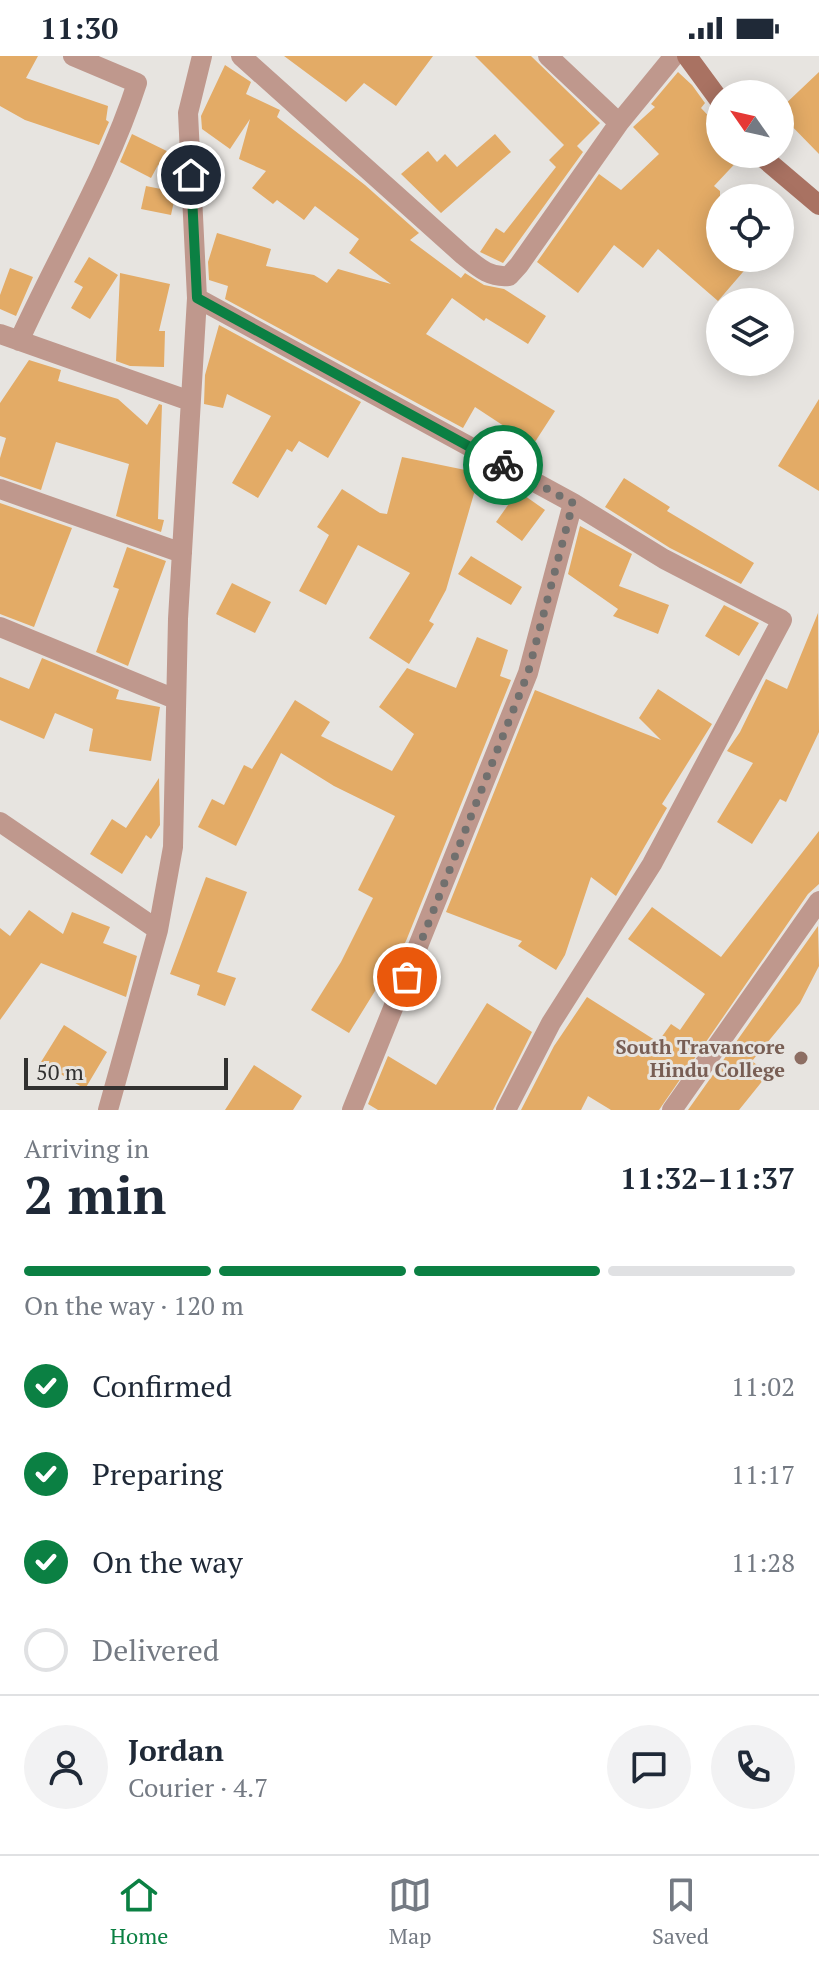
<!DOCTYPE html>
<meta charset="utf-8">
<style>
:root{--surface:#fff;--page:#f2f2f3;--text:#1f2937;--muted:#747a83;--line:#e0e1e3;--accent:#0b8043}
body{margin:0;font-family:"PT Serif",serif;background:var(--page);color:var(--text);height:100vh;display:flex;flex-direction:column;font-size:30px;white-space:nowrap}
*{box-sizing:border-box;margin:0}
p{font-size:26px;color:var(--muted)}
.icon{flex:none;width:44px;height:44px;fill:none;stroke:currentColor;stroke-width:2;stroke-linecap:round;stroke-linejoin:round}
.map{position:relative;height:1054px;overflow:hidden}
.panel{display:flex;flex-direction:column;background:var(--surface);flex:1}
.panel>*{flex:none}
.needle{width:52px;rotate:304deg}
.controls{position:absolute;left:706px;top:24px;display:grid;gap:16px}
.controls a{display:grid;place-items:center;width:88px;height:88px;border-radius:50%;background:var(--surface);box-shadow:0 4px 20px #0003;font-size:40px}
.scale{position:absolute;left:24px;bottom:20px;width:204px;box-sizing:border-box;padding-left:8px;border:4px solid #323130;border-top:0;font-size:22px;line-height:28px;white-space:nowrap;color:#323130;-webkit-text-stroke:6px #e7e4e0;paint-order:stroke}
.pin{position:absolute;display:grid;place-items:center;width:68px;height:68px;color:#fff;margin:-34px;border:4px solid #fff;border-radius:50%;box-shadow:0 2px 8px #0007}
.courier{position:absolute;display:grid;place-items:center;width:80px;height:80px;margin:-40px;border:6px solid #0b8043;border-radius:50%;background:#fff;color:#222;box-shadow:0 2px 10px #0007}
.summary em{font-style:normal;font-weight:600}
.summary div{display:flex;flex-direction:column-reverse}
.summary{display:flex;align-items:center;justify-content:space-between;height:136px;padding:0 24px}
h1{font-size:52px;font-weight:600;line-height:60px}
.bar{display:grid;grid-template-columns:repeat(4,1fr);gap:12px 8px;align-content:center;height:96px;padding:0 24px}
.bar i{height:10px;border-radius:6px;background:var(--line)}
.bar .on{background:var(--accent)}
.bar p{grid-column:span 4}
.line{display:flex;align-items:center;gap:20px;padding:0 24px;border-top:2px solid var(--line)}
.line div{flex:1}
.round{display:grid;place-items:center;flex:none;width:84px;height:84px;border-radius:42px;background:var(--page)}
ol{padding:0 24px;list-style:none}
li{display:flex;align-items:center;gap:24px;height:88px}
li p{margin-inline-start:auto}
li .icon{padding:8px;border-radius:50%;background:var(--accent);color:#fff;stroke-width:4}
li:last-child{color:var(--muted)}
li i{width:44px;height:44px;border:4px solid var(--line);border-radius:50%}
.status{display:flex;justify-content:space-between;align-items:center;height:56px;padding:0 40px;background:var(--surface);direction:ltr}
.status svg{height:22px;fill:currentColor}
.dock{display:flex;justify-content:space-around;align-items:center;height:112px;border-top:2px solid var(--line);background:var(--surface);font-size:22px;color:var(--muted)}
.dock a{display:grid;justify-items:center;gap:4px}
.dock .on{color:var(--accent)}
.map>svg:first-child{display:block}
</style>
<div class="status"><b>11:30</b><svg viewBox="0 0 49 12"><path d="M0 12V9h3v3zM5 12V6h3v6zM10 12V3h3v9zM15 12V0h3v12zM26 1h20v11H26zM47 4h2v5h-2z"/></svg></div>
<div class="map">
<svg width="819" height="1054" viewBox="0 0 819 1054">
<rect width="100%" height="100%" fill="#e7e4e0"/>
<path fill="#e3ab66" d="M 0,0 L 38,0 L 26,22 L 108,50 L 106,64 L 109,66 L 99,89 L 25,64 L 0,50 Z
M 284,0 L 433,0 L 396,50 L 364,27 L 346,46 Z
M 475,0 L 531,0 L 600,67 L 577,90 L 583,96 L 503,207 L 480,196 L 496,172 L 504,177 L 556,111 L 549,104 L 564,89 Z
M 225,9 L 251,26 L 246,38 L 280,54 L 277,61 L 365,129 L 419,177 L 410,184 L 461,222 L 465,217 L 484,229 L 504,233 L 546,260 L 528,288 L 486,262 L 484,265 L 452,242 L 426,278 L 555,355 L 533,389 L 475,351 L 463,372 L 225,243 L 228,230 L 209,224 L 208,206 L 217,177 L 271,193 L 266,210 L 314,219 L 327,227 L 338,213 L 391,228 L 349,197 L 359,183 L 315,150 L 304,164 L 277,144 L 273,148 L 252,132 L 266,115 L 239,103 L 250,63 L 230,93 L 202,73 L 201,60 Z
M 678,16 L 692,29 L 705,47 L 701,52 L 720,72 L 720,98 L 744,98 L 714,130 L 720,135 L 720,202 L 755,202 L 718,245 L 658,193 L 643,212 L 614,189 L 578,237 L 537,206 L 599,118 L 621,134 L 659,98 L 633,71 L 655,51 L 651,48 Z
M 819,16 L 819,98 L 780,58 L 780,53 Z
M 132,78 L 177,100 L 178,116 L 158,109 L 151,122 L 120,106 Z
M 495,78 L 511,96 L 441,157 L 401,118 L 428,95 L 437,106 L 445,98 L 457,111 Z
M 146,130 L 176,136 L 171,159 L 141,153 Z
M 89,201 L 118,219 L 90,263 L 71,252 L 83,231 L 74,226 Z
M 10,212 L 33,221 L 16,260 L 0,253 L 0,239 Z
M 120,217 L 170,228 L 159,275 L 165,275 L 164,311 L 130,310 L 116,305 Z
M 219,269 L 361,346 L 328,402 L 299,385 L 292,396 L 287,393 L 258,442 L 232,427 L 271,360 L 227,338 L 223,352 L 204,348 L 205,319 Z
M 29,304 L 61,314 L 58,325 L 118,343 L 147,369 L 159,348 L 162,349 L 158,463 L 164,464 L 161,476 L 116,460 L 129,408 L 56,386 L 41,434 L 0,420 L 0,402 L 6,382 L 0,380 L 0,347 Z
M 819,343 L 819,435 L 778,410 Z
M 402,401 L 480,417 L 446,534 L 429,565 L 434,568 L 409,608 L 369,582 L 410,517 L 358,489 L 326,549 L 299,535 L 329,479 L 317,471 L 342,433 L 380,457 L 387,458 Z
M 624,422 L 670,451 L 667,455 L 754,507 L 741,528 L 670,492 L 605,451 Z
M 518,435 L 545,454 L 522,485 L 496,466 Z
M 0,447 L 72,472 L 34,571 L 0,558 Z
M 580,470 L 632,498 L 619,530 L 669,549 L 658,578 L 613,560 L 618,553 L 568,518 Z
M 127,491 L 166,505 L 128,610 L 96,596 L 119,533 L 113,531 Z
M 471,500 L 522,531 L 511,549 L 458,518 Z
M 232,527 L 271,546 L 255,577 L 216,558 Z
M 724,549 L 759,567 L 739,600 L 705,580 Z
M 818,557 L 819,676 L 786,746 L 780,743 L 752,788 L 717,766 L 753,707 L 727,695 L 740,676 L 766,623 L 787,633 Z
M 477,581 L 508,594 L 500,620 L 511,624 L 406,885 L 349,977 L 311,954 L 341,906 L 373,842 L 358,834 L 395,760 L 334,730 L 281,697 L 236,790 L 198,771 L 212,743 L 224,749 L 244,709 L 252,713 L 295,644 L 330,666 L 321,680 L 392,715 L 414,678 L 379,651 L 407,612 L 456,632 Z
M 42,602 L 119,634 L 116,643 L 160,651 L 151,705 L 89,695 L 93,673 L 55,657 L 44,683 L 0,664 L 0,621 L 29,633 Z
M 658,633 L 712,668 L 662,748 L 667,752 L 616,840 L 591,821 L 565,899 L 556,914 L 518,890 L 522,885 L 446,856 L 535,634 L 661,684 L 639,662 Z
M 159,722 L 160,769 L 151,783 L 146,779 L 122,818 L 90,798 L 112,763 L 126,772 Z
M 819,775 L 819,828 L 808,838 L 659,1054 L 611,1054 L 588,1040 L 581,1054 L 521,1054 L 554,990 L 587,941 L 658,986 L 671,968 L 680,974 L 705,938 L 628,883 L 652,851 L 721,901 Z
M 206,821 L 247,836 L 217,916 L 236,922 L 225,950 L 197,939 L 200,929 L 170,918 Z
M 29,854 L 63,878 L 72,856 L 110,871 L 103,887 L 137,900 L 126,941 L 41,907 L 0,964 L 0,872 L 10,880 Z
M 818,870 L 819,910 L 800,947 L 752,1005 L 768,1018 L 739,1054 L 688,1054 Z
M 487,947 L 532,976 L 493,1054 L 378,1054 L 368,1048 L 388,1000 L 436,1029 Z
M 64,969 L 107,996 L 85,1033 L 41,1006 Z
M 254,1009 L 302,1040 L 293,1054 L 225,1054 Z"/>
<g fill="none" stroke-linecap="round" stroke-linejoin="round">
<path stroke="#bf988d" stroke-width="20" d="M 241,0 L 463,199 C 478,211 489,222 509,220 L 519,209 L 619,67 L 674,0
M 548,0 L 619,67
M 197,242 L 573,447 L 528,617 L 352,1054
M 0,278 L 190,345
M 19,285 C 58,199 108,117 137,27 L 73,0
M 0,433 L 182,497
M 0,571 L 175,643
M 0,766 L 158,874
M 108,1054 L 158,874 L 173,791 L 178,563 L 197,242 L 188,57 L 202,0
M 506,1054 L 551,967 L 652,808 L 782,564 L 664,503 L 573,447
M 672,1054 L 819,845"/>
<path stroke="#a97262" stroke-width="20" d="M 687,0 L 720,45
M 759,98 L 819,149"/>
</g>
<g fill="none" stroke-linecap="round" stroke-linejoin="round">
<path stroke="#71706e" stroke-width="8" stroke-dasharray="0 14.4" d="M 407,921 L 528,617 L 573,447 L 503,409"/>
<path stroke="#0b8043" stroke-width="10" d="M 191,119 L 197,242 L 503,409"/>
</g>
<circle fill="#8d6e63" stroke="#e7e4e0" stroke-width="3" cx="801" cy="1002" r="8"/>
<g text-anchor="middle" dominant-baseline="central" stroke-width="6" stroke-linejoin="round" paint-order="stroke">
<g font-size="20" font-weight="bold" fill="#785e54" stroke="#e7e4e0" text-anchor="end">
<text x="785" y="990">South Travancore<tspan x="785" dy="23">Hindu College</tspan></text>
</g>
</g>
</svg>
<div class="controls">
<a><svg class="needle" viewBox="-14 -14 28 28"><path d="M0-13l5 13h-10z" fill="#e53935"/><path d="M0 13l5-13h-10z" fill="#747a83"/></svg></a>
<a><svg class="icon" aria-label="locate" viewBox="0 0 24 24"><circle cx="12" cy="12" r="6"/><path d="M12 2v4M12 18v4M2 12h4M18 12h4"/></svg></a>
<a><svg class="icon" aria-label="layers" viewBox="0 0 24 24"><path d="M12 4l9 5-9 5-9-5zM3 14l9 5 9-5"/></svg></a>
</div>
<div class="scale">50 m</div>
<div class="pin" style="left:407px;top:921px;background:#ea580c"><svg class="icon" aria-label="bag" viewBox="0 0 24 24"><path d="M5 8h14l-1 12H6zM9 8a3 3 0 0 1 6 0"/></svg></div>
<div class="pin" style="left:191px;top:119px;background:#1f2937"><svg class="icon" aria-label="home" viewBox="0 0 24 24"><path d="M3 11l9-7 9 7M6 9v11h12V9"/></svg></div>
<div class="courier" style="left:503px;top:409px"><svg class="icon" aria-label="bike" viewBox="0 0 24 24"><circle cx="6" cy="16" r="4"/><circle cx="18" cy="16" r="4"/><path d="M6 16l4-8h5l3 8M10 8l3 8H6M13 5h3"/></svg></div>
</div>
<section class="panel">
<div class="summary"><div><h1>2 min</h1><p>Arriving in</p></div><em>11:32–11:37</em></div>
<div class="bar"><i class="on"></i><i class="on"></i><i class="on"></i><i></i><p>On the way · 120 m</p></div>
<ol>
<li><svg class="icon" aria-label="check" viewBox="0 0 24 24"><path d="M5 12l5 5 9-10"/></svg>Confirmed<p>11:02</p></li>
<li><svg class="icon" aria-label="check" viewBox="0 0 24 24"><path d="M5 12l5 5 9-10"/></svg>Preparing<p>11:17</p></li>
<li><svg class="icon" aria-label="check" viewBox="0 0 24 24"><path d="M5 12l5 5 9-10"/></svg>On the way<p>11:28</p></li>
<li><i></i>Delivered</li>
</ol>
<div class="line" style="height:144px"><a class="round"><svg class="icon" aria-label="person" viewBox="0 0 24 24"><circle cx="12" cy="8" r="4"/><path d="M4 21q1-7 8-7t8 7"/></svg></a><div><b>Jordan</b><p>Courier · 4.7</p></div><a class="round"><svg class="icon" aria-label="chat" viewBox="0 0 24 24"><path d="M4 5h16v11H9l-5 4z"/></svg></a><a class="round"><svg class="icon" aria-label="phone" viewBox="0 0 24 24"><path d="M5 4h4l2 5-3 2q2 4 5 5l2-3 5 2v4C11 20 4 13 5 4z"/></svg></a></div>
</section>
<nav class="dock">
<a class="on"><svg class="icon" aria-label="home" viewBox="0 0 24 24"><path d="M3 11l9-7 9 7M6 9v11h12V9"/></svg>Home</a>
<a><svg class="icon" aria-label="map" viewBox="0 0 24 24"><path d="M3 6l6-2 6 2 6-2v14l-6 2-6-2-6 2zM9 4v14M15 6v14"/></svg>Map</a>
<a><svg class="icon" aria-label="saved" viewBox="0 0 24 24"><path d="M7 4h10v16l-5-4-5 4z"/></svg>Saved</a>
</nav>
